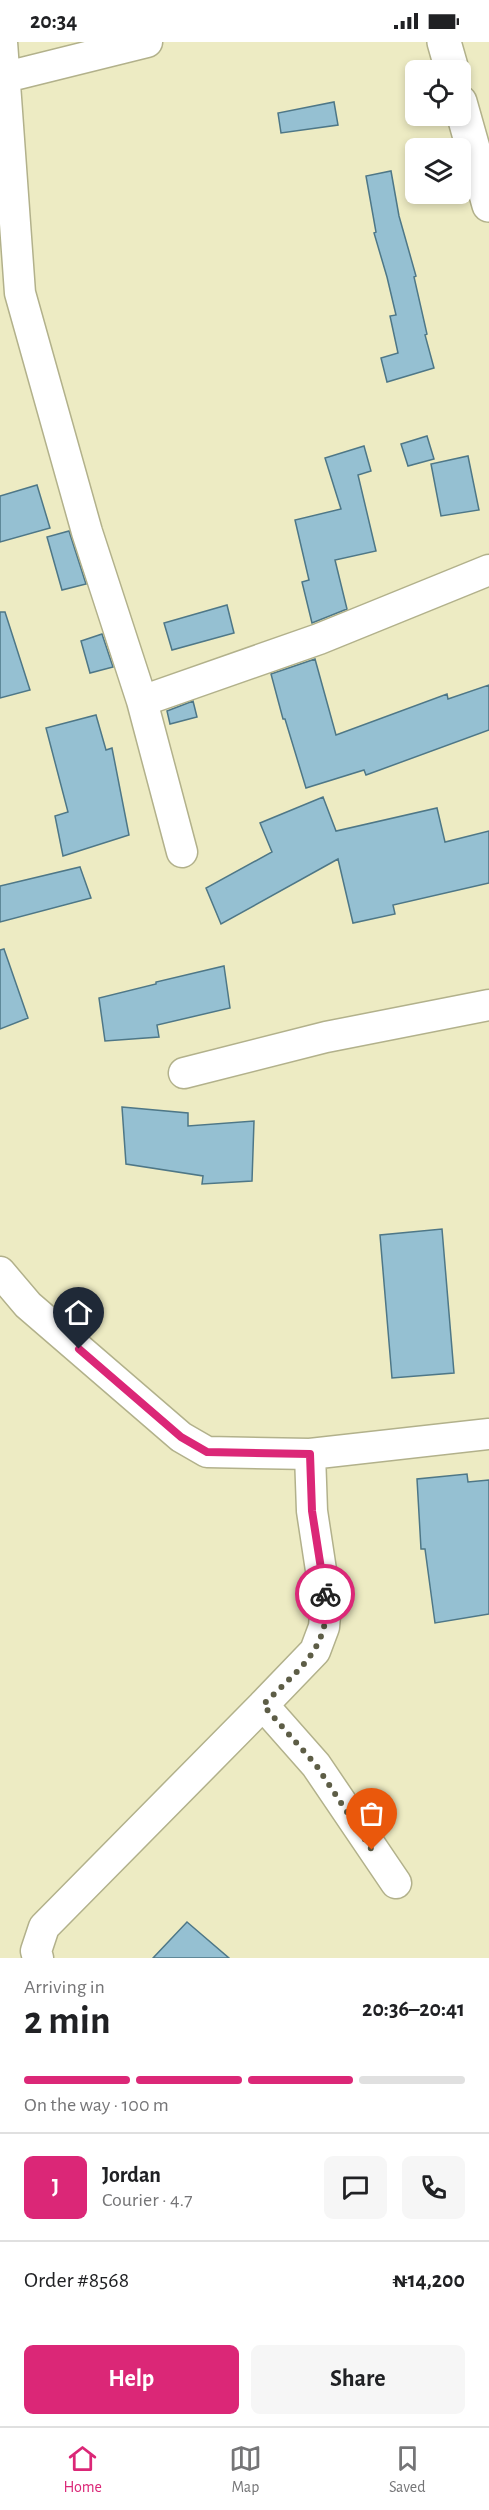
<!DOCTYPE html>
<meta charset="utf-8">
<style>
:root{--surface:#fff;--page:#f6f6f6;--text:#202124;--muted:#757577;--line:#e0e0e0;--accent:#db2777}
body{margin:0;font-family:"Alegreya Sans",sans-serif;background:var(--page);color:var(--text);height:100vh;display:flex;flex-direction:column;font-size:22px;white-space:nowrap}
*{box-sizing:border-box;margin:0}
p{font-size:20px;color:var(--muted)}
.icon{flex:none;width:33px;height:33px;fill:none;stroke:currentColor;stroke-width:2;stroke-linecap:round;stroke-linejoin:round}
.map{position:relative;height:1916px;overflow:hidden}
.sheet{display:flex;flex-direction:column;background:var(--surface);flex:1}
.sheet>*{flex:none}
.buttons{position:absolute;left:405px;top:18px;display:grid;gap:12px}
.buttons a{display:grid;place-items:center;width:66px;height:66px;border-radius:9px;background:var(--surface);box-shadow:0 3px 9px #0003;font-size:30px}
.pin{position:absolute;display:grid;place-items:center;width:51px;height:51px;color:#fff;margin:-62px -26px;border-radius:50% 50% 50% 0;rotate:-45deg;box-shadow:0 0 6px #0007}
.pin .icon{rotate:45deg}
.courier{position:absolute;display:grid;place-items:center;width:60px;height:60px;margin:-30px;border:4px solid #db2777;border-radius:50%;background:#fff;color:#222;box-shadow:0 2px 8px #0007}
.summary em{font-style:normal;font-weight:600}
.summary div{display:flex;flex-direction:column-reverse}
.summary{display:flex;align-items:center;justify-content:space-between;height:102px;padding:0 24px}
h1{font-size:39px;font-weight:600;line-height:45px}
.bar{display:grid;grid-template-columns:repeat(4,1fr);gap:9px 6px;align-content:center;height:72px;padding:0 24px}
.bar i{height:8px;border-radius:4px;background:var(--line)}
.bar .on{background:var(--accent)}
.bar p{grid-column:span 4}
.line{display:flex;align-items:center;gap:15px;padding:0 24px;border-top:2px solid var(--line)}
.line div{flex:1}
.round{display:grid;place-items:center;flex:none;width:63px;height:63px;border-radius:9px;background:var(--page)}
.primary-button{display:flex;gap:12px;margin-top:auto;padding:12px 24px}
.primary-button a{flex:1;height:69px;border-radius:9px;background:var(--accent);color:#fff;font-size:24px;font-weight:600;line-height:69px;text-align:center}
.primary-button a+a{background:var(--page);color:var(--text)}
.status{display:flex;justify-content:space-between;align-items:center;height:42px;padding:0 30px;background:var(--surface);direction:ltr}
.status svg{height:16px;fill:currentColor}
.tabs{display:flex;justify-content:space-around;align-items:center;height:84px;border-top:2px solid var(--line);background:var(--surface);font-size:16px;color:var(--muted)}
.tabs a{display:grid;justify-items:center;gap:3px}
.tabs .on{color:var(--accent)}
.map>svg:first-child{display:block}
</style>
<div class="status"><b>20:34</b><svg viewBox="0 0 49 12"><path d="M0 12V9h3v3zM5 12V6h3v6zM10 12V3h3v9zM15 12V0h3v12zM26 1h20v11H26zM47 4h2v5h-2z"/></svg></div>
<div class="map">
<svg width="489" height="1916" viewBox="0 0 489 1916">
<rect width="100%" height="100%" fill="#edebc3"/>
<path fill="#95c0d2" stroke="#4e7787" stroke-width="1.5" d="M 334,60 L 338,83 L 281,91 L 278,71 Z
M 391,129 L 399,174 L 416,234 L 414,235 L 427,292 L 425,293 L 434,326 L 387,340 L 381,316 L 398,311 L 390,274 L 396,273 L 387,235 L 374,191 L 376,190 L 366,134 Z
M 427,394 L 434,417 L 408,424 L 401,402 Z
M 364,404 L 371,429 L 358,433 L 376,509 L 335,518 L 347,567 L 312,581 L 302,540 L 309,538 L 295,478 L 341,467 L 325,416 Z
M 468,414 L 479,468 L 441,474 L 431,422 Z
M 37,443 L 50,486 L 0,500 L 0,454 Z
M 69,489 L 86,542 L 62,548 L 47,495 Z
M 227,563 L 234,591 L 172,608 L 164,581 Z
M 0,570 L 5,570 L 30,648 L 0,656 Z
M 102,592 L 113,625 L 90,631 L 81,599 Z
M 315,617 L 336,693 L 447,652 L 448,657 L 489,643 L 489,688 L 366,733 L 364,728 L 306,746 L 285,677 L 283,677 L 271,632 Z
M 193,659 L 197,675 L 170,682 L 167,669 Z
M 96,673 L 106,708 L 112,706 L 129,793 L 63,814 L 55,774 L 68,770 L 46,686 Z
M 323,755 L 336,789 L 437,766 L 445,800 L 489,789 L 489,841 L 393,863 L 395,872 L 353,881 L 338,817 L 221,882 L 206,846 L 272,810 L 260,781 Z
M 80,825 L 91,856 L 0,880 L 0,844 Z
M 4,907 L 28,976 L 0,987 L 0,908 Z
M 224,924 L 230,966 L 157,983 L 159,995 L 105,999 L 99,956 L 156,942 L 156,940 Z
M 122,1065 L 188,1071 L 188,1084 L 254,1079 L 252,1139 L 202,1142 L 203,1134 L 126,1122 Z
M 442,1187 L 454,1331 L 392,1336 L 380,1193 Z
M 467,1432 L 468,1440 L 489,1438 L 489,1572 L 435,1581 L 425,1507 L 421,1507 L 417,1437 Z
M 187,1880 L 229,1916 L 153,1916 Z"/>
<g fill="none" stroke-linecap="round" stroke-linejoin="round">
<g stroke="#b2b18b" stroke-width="33">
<path id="minor" d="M 2,0 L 20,251 L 87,490 L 142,659 L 182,810
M 0,39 L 6,35 L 147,0
M 142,659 L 319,597 L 489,528
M 184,1031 L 326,995 L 489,963
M 0,1230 L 28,1263 L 181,1395 L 207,1410 L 310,1412 L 489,1392
M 310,1412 L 312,1469 L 326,1561 L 324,1585 L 315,1609 L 263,1663 L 316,1723 L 396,1841
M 38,1916 L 36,1909 L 44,1885 L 263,1663"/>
</g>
<g stroke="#b2b18b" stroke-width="36">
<path id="tertiary" d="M 444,0 L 452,28
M 460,60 L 489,163"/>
</g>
<use href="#minor" stroke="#fff" stroke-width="30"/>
<use href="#tertiary" stroke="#fff" stroke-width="33"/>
</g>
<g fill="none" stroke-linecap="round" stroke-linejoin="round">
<path stroke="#5d5d46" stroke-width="6" stroke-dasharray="0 10.8" d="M 325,1552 C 333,1606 296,1629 263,1663 L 316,1723 L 372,1808"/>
<path stroke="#db2777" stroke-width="8" d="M 79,1307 L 181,1395 L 207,1410 L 310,1412 L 312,1469 L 325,1552"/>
</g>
</svg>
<div class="buttons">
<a><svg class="icon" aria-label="locate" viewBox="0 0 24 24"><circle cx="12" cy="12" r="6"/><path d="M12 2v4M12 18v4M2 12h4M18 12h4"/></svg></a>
<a><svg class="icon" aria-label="layers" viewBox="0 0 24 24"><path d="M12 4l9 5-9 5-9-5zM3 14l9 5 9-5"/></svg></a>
</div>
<div class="pin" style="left:372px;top:1808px;background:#ea580c"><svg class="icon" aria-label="bag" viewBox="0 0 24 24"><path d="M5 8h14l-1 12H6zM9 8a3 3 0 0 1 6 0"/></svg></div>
<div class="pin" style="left:79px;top:1307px;background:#1f2937"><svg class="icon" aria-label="home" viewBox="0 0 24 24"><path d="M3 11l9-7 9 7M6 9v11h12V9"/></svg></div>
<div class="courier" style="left:325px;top:1552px"><svg class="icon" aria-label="bike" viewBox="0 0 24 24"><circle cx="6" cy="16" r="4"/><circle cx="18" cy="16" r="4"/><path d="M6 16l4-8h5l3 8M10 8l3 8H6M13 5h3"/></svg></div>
</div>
<section class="sheet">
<div class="summary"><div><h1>2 min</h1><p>Arriving in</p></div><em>20:36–20:41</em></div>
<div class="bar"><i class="on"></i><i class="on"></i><i class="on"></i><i></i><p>On the way · 100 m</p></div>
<div class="line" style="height:108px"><b class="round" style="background:var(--accent);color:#fff">J</b><div><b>Jordan</b><p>Courier · 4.7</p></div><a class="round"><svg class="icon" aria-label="chat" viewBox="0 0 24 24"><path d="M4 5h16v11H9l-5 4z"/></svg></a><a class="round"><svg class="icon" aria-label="phone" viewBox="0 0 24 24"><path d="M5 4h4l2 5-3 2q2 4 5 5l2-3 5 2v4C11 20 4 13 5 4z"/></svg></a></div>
<div class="line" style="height:78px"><div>Order #8568</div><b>₦14,200</b></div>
<div class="primary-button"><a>Help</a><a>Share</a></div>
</section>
<nav class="tabs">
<a class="on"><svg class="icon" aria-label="home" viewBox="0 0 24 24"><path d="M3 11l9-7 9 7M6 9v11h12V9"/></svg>Home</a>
<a><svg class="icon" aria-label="map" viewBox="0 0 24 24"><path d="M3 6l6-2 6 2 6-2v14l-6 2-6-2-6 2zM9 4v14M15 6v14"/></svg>Map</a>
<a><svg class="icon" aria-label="saved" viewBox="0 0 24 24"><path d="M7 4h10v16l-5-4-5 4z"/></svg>Saved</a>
</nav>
